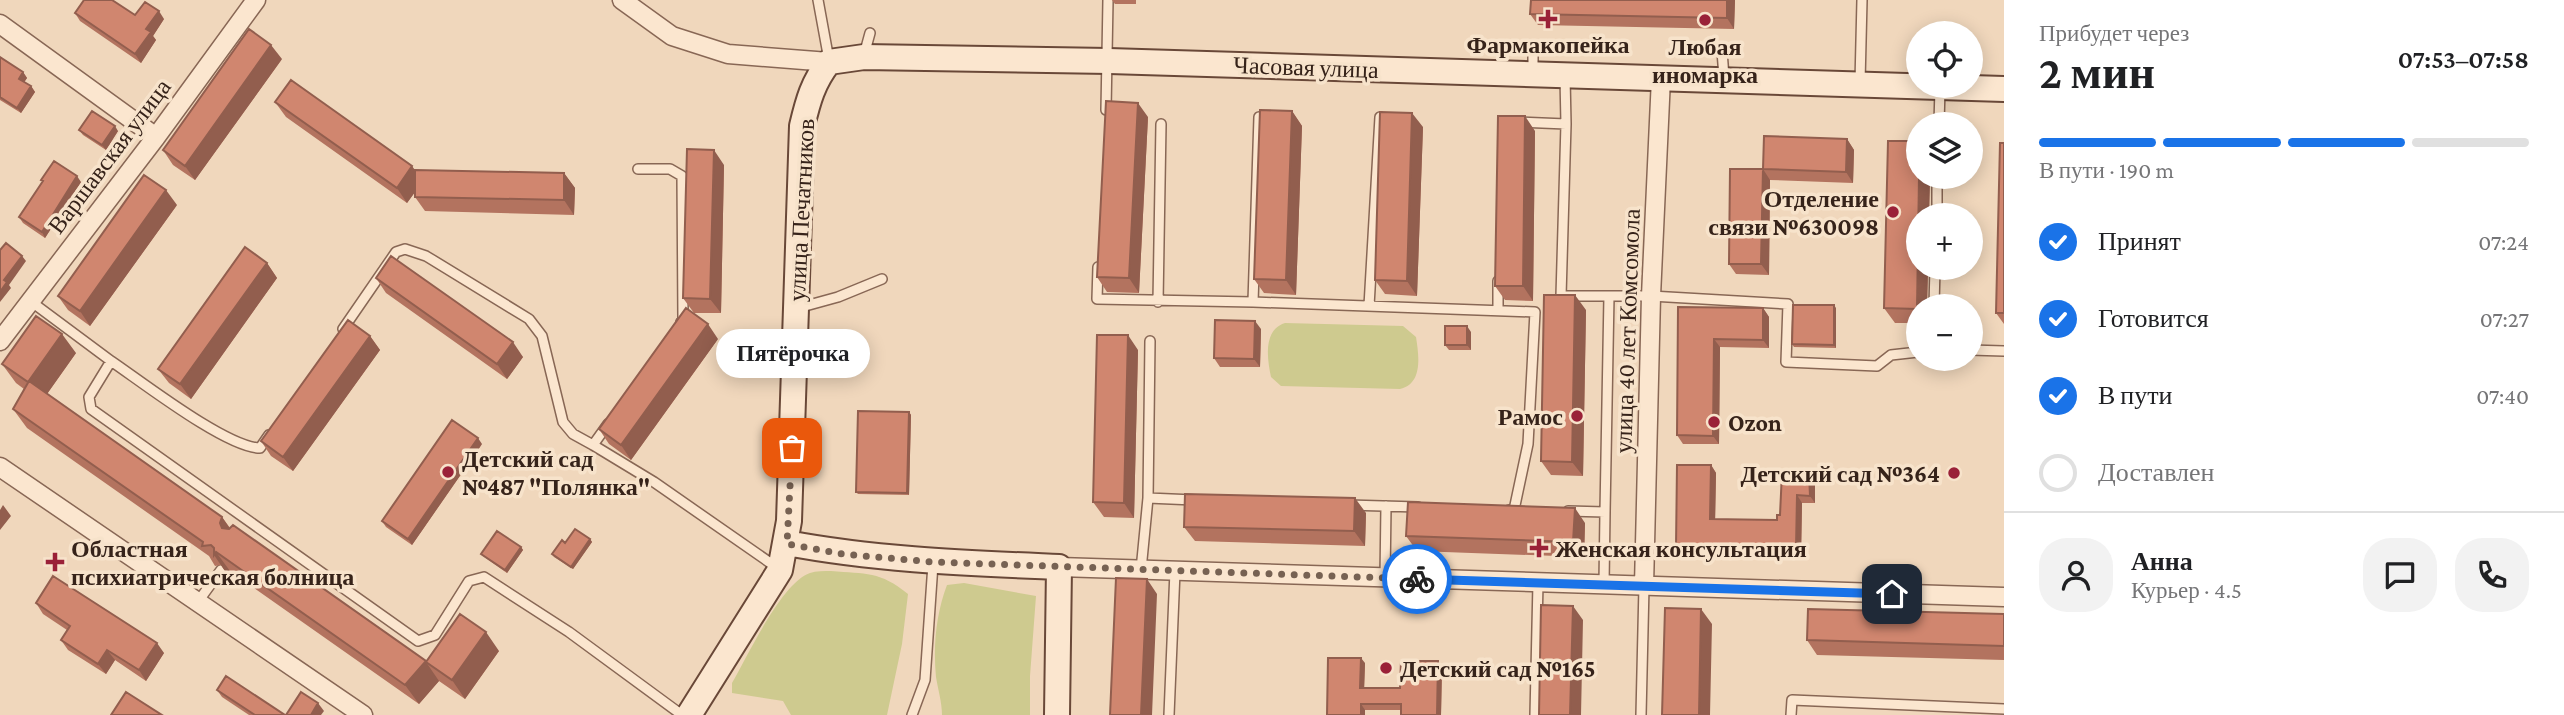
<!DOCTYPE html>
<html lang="ru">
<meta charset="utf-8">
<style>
:root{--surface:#fff;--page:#f2f2f2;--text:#202124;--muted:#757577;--line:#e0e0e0;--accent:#1a73e8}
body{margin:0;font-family:"Crimson Pro",serif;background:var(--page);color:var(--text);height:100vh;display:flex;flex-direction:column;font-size:26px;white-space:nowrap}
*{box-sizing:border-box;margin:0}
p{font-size:23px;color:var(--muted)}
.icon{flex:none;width:38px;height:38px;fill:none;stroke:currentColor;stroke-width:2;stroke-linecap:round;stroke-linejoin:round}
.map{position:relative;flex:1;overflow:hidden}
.panel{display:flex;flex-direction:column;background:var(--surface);width:560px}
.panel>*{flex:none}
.buttons{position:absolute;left:1906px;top:21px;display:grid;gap:14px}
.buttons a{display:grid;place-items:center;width:77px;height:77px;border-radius:50%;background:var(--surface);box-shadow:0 4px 18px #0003;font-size:35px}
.pin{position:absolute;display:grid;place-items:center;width:60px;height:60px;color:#fff;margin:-30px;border-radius:14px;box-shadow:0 4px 10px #0006}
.courier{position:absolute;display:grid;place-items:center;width:70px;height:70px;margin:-35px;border:5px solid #1a73e8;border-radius:50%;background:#fff;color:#222;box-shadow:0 2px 9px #0007}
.bubble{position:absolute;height:49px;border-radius:24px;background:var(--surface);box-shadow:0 4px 18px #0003;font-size:23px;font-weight:600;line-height:49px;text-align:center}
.overview em{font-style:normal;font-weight:600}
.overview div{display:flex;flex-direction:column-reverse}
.overview{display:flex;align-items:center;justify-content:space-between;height:119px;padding:0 35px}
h1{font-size:46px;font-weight:600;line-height:52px}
.bar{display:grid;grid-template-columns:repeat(4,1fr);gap:10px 7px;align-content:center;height:84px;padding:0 35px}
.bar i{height:9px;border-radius:5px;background:var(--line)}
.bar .selected{background:var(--accent)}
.bar p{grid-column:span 4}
.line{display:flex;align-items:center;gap:18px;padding:0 35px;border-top:2px solid var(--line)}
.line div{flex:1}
.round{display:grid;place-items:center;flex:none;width:74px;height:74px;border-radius:28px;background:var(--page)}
ol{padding:0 35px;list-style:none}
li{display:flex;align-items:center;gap:21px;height:77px}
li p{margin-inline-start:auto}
li .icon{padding:7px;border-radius:50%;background:var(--accent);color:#fff;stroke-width:4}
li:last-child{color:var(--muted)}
li i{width:38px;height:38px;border:4px solid var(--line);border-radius:50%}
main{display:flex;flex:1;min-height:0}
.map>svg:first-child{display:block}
</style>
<main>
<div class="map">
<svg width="2004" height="715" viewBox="0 0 2004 715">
<rect width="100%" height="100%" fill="#f0d7bc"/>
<path fill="#ceca8f" d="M 1285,323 L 1403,326 L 1416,337 C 1419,356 1423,384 1400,389 L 1281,386 L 1271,377 C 1267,358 1263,330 1285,323 Z
M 831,571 C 866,574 880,571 908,594 L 902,644 L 887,715 L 791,715 L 783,701 L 732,693 L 732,683 C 747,657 782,582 810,573 C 816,571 824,571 831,571 Z
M 964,583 L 1036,596 L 1030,676 L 1030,715 L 942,715 C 942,702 938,690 936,677 C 933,646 936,614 947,585 Z"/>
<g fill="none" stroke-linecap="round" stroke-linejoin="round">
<g stroke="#886755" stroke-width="12">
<path id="lane" d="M 818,0 L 829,60
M 1722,51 L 1724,77
M 864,55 L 870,33
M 1533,72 L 1533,48
M 1565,77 L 1566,124 L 1561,296 L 1651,296 L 1788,304 L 1786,362 L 1877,366 L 1891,355 L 1918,352
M 1860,82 L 1862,0
M 1106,110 L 1108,0
M 1520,122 L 1566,124
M 1939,124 L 1940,88
M 638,169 L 670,169 L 682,176 L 683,319 L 681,322
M 1937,215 L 1937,177
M 1098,267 L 1097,299 L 1253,302 L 1535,312 L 1528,444 L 1514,510 L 1509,510
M 29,300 L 111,361 L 89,397 L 91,409 L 418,641 L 435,635 L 469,581 L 484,577 L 569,632 L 682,715
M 1158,302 L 1161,124
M 1253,302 L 1259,117
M 1369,306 L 1380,117
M 1934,306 L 1935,268
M 798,308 L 838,297 L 882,279
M 1498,310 L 1498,281
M 343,329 L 396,252 L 405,249 L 426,256 L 529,319 L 542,336 L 563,422 L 573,434 L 593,445
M 1970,350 L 2004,351
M 111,361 C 142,382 227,448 260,448 L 269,435
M 608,424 L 593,445 L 654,482 L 779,569
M 1148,498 L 1150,341
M 1348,505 L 1418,507
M 1568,511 L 1605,512 L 1604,584
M 1605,512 L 1609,296
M 1141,570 L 1148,498 L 1194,500
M 1385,578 L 1386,506
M 197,603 L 221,570
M 912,715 L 925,680 L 933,564
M 1169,715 L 1175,571
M 1535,715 L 1538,583
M 1641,715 L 1644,586
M 1791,715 L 1792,700 L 2004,709"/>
</g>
<g stroke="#886755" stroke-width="21">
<path id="street" d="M 622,0 L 672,36 L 728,54 L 829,62
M 0,24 L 156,137
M 0,341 L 156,137 L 256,0
M 0,467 L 363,715
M 1059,567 L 2004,597
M 1644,586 L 1651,296 L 1661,78"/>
</g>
<g stroke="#694838" stroke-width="28">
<path id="secondary" d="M 787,543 C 877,560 967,563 1059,567 L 1057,715
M 689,715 L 780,570 L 789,521 L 802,126 C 808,101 813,82 829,62 L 864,57 L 1109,61 L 2004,89"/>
</g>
<use href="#lane" stroke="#fbe6cf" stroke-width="9"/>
<use href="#street" stroke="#fbe6cf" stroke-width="18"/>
<use href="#secondary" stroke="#fbe6cf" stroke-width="24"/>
</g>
<path fill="#b3735f" d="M 1112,0 L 1136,0 L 1136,4 L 1115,4 Z
M 1735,0 L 1734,29 L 1538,25 L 1530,14 Z
M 118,4 L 135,15 L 164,19 L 153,36 L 156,40 L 141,63 L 80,21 L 75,13 Z
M 0,57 L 23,72 L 27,78 L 24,82 L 31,86 L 35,92 L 21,113 L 0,100 Z
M 282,59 L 195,180 L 173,165 L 163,150 Z
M 275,102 L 415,171 L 564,173 L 575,188 L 574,215 L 425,211 L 415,197 L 415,192 L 407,203 L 286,117 Z
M 1292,111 L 1302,126 L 1296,295 L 1264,293 L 1254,279 Z
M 1148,117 L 1139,293 L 1107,292 L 1097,277 Z
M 1423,127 L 1417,296 L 1385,294 L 1375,280 Z
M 79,130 L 118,131 L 106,150 L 83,135 Z
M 1535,131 L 1533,301 L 1505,300 L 1495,286 Z
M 1847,139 L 1854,150 L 1853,183 L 1770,180 L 1769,275 L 1736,274 L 1729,264 L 1763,169 Z
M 2004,143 L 2004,324 L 1996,313 Z
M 724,165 L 721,313 L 694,313 L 683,298 Z
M 1918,177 L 1930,177 L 1929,215 L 1918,268 L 1928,268 L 1927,306 L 1918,306 L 1918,323 L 1895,323 L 1884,308 Z
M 41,180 L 81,182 L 45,238 L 23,223 L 19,217 L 43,182 Z
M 177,205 L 90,326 L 68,310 L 58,296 Z
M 267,263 L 277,278 L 191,399 L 169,383 L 158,369 Z
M 376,278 L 523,357 L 507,379 L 386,293 Z
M 1678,307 L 1763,308 L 1769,317 L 1769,348 L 1720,347 L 1719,444 L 1683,444 L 1677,435 Z
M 1836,308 L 1836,348 L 1794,347 L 1792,344 Z
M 1586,310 L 1583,476 L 1551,475 L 1541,461 Z
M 1261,329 L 1260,367 L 1220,367 L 1214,358 Z
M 1471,332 L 1471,350 L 1449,350 L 1445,345 Z
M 370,336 L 380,350 L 293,471 L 271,456 L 261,441 Z
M 718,339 L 631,460 L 609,444 L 599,429 Z
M 1138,350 L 1134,518 L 1104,517 L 1093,502 Z
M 76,353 L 47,394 L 222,517 L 230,528 L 426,661 L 499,651 L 465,699 L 439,681 L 419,704 L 230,571 L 227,574 L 221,565 L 215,566 L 209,556 L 27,428 L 13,409 L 24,389 L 16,383 L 2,364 Z
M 909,412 L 911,415 L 909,495 L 858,494 L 856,492 Z
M 482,444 L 412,545 L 386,527 L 382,521 Z
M 1711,465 L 1716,473 L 1715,519 L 1777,520 L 1809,473 L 1815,480 L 1815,503 L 1802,503 L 1801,557 L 1681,555 L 1676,547 Z
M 1366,513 L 1365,546 L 1195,541 L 1184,527 Z
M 1585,523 L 1584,557 L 1417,551 L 1406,536 Z
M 590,539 L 592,542 L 573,569 L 554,557 L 552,554 L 565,543 Z
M 521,547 L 523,550 L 507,573 L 483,556 L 481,554 Z
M 36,603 L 164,653 L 146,681 L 115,660 L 106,674 L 68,650 L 61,640 L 67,630 L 43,614 Z
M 2004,614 L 2004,660 L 1817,655 L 1807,640 Z
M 1365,663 L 1364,688 L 1400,688 L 1442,667 L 1441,715 L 1401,715 L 1401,710 L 1365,710 L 1365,715 L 1327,715 Z
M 217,690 L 285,715 L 249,715 L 222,697 Z"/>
<path fill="#925e4e" d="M 1727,0 L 1735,0 L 1734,29 L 1727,18 Z
M 159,11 L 164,19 L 153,36 L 156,40 L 141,63 L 135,54 L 146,29 Z
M 271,45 L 282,59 L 195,180 L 185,166 Z
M 23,72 L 27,78 L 23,84 L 19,79 Z
M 31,86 L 35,92 L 21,113 L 17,108 Z
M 1138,103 L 1148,117 L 1139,293 L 1129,278 Z
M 1292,111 L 1302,126 L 1296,295 L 1286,280 Z
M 1412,113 L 1423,127 L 1417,296 L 1407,281 Z
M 1525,116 L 1535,131 L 1533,301 L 1523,286 Z
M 115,126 L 118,131 L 106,150 L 102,145 Z
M 1847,139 L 1854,150 L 1853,183 L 1846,172 Z
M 714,150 L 724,165 L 721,313 L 710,299 Z
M 412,166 L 423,181 L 407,203 L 397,188 Z
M 1763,169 L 1770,180 L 1769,275 L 1761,264 Z
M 564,173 L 575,188 L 574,215 L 564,200 Z
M 77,176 L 81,182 L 45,238 L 42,232 Z
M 1919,177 L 1930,177 L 1929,215 L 1919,215 Z
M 166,190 L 177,205 L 90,326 L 80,311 Z
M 22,256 L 26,261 L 9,285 L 11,288 L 0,302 L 0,292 L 4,280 Z
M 267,263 L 277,278 L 191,399 L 180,384 Z
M 1918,268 L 1928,268 L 1927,306 L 1918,306 L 1918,311 L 1917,309 Z
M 1575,295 L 1586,310 L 1583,476 L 1572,462 Z
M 1834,305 L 1836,308 L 1836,348 L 1834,345 Z
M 1763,308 L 1769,317 L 1769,348 L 1763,340 Z
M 1255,321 L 1261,329 L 1260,367 L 1254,359 Z
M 708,324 L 718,339 L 631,460 L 621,445 Z
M 1467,326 L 1471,332 L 1471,350 L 1467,345 Z
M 62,334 L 76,353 L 42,401 L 28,382 Z
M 1128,335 L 1138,350 L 1134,518 L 1124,503 Z
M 370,336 L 380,350 L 293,471 L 283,457 Z
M 1714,339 L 1720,347 L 1719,444 L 1713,436 Z
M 513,342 L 523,357 L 507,379 L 497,364 Z
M 909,412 L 911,415 L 909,495 L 907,493 Z
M 478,438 L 482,444 L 412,545 L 408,539 Z
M 1711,465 L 1716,473 L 1715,527 L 1710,519 Z
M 1809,473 L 1815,480 L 1815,503 L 1810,496 Z
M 1797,495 L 1802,503 L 1801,557 L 1796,549 Z
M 1355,498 L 1366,513 L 1365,546 L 1354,531 Z
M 3,505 L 11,516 L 0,530 L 0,510 Z
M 1575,508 L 1585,523 L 1584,557 L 1573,542 Z
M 222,517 L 235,536 L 222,528 L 220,523 Z
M 590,539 L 592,542 L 573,569 L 571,567 Z
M 521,547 L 523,550 L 507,573 L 505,570 Z
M 216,552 L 230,571 L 227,574 L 214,555 Z
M 1147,579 L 1157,594 L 1152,715 L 1141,715 Z
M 1573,606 L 1583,620 L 1581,715 L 1570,715 Z
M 1701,609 L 1712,624 L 1710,715 L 1699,715 Z
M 486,632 L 499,651 L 465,699 L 452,680 Z
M 157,643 L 164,653 L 146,681 L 139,670 Z
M 107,650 L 115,660 L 106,674 L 98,664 Z
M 1361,658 L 1365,663 L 1364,693 L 1360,688 Z
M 1438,661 L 1442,667 L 1441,715 L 1437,715 Z
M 426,662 L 439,681 L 419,704 L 405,685 Z
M 318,703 L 324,711 L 321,715 L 311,715 Z
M 1361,704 L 1365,710 L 1365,715 L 1361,715 Z"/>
<path fill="#d0866f" stroke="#925e4e" stroke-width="2" d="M 84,0 L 112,0 L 135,15 L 145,2 L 159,11 L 146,29 L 151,32 L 135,54 L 75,13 Z
M 1531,0 L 1727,0 L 1727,18 L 1530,14 Z
M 249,29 L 271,45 L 185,166 L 163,150 Z
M 0,57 L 23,72 L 19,79 L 31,86 L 17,108 L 0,97 Z
M 291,80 L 412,166 L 397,188 L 275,102 Z
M 1106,101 L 1138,103 L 1129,278 L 1097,277 Z
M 1260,110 L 1292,111 L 1286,280 L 1254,279 Z
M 92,111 L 115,126 L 102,145 L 79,130 Z
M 1380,112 L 1412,113 L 1407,281 L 1375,280 Z
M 1498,116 L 1525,116 L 1523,286 L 1495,286 Z
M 1764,136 L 1847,139 L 1846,172 L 1763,169 Z
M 1888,141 L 1918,141 L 1918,177 L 1919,177 L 1917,309 L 1884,308 Z
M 2000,143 L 2004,143 L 2004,313 L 1996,313 Z
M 687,149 L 714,150 L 710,299 L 683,298 Z
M 54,161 L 77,176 L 42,232 L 19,217 L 43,181 L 41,180 Z
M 1730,169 L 1763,169 L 1761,264 L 1729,264 Z
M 415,170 L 564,173 L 564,200 L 415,197 Z
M 144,175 L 166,190 L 80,311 L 58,296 Z
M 6,243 L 22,256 L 4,280 L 7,282 L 0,292 L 0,250 Z
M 245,247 L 267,263 L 180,384 L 158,369 Z
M 391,256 L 513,342 L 497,364 L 376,278 Z
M 1544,295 L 1575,295 L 1572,462 L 1541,461 Z
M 1793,305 L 1834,305 L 1834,345 L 1792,344 Z
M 1678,307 L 1763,308 L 1763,340 L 1714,339 L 1713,436 L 1677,435 Z
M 686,308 L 708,324 L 621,445 L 599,429 Z
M 36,316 L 62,334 L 28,382 L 2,364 Z
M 348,320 L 370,336 L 283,457 L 261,441 Z
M 1215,320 L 1255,321 L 1254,359 L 1214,358 Z
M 1445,326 L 1467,326 L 1467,345 L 1445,345 Z
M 1097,335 L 1128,335 L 1124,503 L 1093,502 Z
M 29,381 L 222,517 L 220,523 L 222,528 L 229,529 L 233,525 L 426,661 L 405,685 L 216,552 L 214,555 L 214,548 L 211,545 L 202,546 L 203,542 L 13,409 Z
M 858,411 L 909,412 L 907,493 L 856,492 Z
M 452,420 L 478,438 L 408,539 L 382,521 Z
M 1677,465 L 1711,465 L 1710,519 L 1777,520 L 1777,515 L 1780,515 L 1782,472 L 1809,473 L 1810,496 L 1797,495 L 1796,549 L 1676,547 Z
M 1185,494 L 1355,498 L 1354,531 L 1184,527 Z
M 1408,502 L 1575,508 L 1573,542 L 1406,536 Z
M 575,529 L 590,539 L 571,567 L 552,554 L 562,540 L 565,543 Z
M 497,531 L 521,547 L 505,570 L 481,554 Z
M 53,576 L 157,643 L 139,670 L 107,650 L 98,664 L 61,640 L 70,626 L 36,603 Z
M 1116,578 L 1147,579 L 1141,715 L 1110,715 Z
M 1541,605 L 1573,606 L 1570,715 L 1539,715 Z
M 1665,608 L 1701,609 L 1699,715 L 1662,715 Z
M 1808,609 L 2004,614 L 2004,646 L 1807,640 Z
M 460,614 L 486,632 L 452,680 L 426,662 Z
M 1328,658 L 1361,658 L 1360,688 L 1400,688 L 1401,661 L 1438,661 L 1437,715 L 1401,715 L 1401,704 L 1361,704 L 1361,715 L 1327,715 Z
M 226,676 L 285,715 L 255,715 L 217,690 Z
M 126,692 L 162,715 L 111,715 Z
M 301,692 L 318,703 L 311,715 L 286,715 Z"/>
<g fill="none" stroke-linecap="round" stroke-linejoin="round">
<path stroke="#776253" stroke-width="7" stroke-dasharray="0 12.6" d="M 792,448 L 787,544 L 842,554 L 933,562 L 1417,579"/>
<path stroke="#1a73e8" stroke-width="9" d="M 1417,579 L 1892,594"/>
</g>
<g fill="#9a2138" stroke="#f7e3cb" stroke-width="2.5">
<path d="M1544.5 8.5h7v7h7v7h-7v7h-7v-7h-7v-7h7z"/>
<circle cx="1705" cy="20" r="7"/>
<circle cx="1893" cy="212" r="7"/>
<circle cx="1577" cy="416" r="7"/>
<circle cx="1714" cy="422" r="7"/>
<circle cx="448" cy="472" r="7"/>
<circle cx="1954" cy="473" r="7"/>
<path d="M1535.5 537.5h7v7h7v7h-7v7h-7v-7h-7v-7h7z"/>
<path d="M51.5 551.5h7v7h7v7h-7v7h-7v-7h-7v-7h7z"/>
<circle cx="1386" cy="668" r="7"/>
</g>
<g text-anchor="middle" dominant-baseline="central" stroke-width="7" stroke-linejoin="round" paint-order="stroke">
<g font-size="24" font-weight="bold" fill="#36231a" stroke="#f7e3cb" text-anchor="start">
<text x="1548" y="44" text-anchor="middle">Фармакопейка</text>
<text x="1705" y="46" text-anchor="middle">Любая<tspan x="1705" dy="28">иномарка</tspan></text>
<text x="1879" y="198" text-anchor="end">Отделение<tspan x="1879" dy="28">связи №630098</tspan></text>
<text x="1563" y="416" text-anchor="end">Рамос</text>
<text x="1728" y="422">Ozon</text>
<text x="462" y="458">Детский сад<tspan x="462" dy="28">№487 "Полянка"</tspan></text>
<text x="1940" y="473" text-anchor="end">Детский сад №364</text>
<text x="71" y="548">Областная<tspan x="71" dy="28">психиатрическая болница</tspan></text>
<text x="1555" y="548">Женская консультация</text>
<text x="1400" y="668">Детский сад №165</text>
</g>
<g font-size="24" fill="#36231a" stroke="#f7e3cb">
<text transform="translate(1306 67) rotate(2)">Часовая улица</text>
<text transform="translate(109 156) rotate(-53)">Варшавская улица</text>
<text transform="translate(801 210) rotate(-87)">улица Печатников</text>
<text transform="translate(1627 331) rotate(-88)">улица 40 лет Комсомола</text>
</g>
</g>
</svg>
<div class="buttons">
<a><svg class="icon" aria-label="locate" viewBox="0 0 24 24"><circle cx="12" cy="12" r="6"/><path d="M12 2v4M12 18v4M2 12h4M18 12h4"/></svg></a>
<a><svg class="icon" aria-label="layers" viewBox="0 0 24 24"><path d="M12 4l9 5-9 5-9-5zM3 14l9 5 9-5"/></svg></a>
<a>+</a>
<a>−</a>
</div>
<div class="pin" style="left:792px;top:448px;background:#ea580c"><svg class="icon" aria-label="bag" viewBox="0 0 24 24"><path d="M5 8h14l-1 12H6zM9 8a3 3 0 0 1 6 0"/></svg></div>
<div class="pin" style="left:1892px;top:594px;background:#1f2937"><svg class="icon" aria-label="home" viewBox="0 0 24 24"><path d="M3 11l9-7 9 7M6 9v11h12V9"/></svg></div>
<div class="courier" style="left:1417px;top:579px"><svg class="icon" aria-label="bike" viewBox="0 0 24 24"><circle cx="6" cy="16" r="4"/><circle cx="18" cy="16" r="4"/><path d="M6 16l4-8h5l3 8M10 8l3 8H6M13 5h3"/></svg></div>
<div class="bubble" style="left:716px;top:329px;width:154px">Пятёрочка</div>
</div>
<section class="panel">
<div class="overview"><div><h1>2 мин</h1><p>Прибудет через</p></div><em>07:53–07:58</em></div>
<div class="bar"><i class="selected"></i><i class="selected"></i><i class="selected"></i><i></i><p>В пути · 190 m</p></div>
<ol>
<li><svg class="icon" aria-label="check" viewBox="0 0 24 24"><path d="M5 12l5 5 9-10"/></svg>Принят<p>07:24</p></li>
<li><svg class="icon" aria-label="check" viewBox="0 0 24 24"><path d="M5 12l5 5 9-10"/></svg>Готовится<p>07:27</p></li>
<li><svg class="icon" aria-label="check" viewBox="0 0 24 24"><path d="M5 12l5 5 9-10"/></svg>В пути<p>07:40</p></li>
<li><i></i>Доставлен</li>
</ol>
<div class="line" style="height:126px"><a class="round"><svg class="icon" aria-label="person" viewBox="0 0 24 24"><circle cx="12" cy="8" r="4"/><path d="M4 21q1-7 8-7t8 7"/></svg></a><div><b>Анна</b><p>Курьер · 4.5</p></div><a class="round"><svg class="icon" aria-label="chat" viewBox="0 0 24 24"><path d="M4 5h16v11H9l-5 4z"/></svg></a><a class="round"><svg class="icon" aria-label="phone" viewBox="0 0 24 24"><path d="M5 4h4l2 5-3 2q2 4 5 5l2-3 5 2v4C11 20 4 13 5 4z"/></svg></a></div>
</section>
</main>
